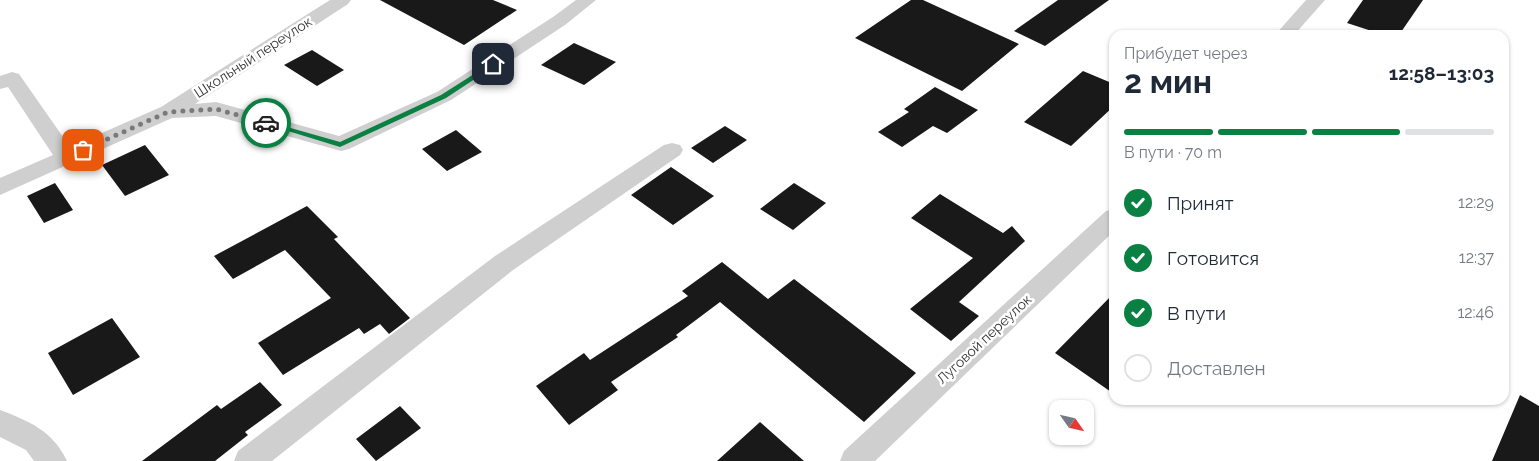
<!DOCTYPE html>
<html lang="ru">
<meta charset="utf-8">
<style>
:root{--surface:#fff;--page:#f2f2f3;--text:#1f2937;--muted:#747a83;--line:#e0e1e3;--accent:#0b8043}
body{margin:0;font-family:Raleway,sans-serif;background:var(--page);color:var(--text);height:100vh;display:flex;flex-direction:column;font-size:19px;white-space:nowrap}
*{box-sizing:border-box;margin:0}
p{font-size:16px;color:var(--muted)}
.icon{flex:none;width:28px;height:28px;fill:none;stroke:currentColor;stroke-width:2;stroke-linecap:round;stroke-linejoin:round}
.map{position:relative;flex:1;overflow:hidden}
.panel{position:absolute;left:1109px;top:30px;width:400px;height:375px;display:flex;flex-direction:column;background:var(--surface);border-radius:15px;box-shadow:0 1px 4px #0004}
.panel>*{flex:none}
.needle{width:32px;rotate:124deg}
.controls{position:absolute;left:1049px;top:400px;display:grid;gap:10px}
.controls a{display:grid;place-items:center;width:45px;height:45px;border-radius:10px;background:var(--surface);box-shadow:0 1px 4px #0004;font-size:25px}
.pin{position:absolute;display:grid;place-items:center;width:42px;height:42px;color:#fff;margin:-21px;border-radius:10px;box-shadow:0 2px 8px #0006}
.courier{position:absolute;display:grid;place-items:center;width:50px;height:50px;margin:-25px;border:4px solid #0b8043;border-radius:50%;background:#fff;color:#222;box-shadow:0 1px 6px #0007}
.headline em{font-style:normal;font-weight:700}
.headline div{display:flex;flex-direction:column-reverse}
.headline{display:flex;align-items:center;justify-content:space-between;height:85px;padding:0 15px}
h1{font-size:32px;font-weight:700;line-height:38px}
.bar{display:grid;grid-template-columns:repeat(4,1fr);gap:8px 5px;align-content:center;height:60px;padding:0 15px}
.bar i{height:6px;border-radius:4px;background:var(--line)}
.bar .active{background:var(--accent)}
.bar p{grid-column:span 4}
ol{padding:0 15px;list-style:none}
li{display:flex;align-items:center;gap:15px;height:55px}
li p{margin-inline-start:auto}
li .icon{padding:5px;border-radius:50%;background:var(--accent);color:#fff;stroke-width:4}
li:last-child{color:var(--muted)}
li i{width:28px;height:28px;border:2px solid var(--line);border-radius:50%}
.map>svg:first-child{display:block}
</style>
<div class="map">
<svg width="1539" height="461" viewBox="0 0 1539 461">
<rect width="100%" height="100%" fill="#fff"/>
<path fill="#191919" d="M 380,0 L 493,0 L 517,10 L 464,45 Z
M 911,0 L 923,0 L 1019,44 L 962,91 L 855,38 Z
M 1058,0 L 1109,0 L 1045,46 L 1014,31 Z
M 1363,0 L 1423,0 L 1399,35 L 1384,35 L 1347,23 Z
M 574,43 L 616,62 L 584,85 L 541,65 Z
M 312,50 L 344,70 L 317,86 L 284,65 Z
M 1083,71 L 1114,84 L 1114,106 L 1071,146 L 1024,122 Z
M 935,87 L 978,110 L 947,133 L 933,126 L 902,147 L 878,132 L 909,112 L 904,109 Z
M 725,126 L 747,140 L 713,163 L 691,148 Z
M 456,130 L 482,152 L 447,171 L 422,149 Z
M 145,145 L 169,175 L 125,196 L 102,165 Z
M 671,167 L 714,196 L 673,225 L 631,195 Z
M 55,183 L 73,210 L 44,223 L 27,196 Z
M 794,183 L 826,203 L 793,230 L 760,209 Z
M 940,194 L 1003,233 L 1012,226 L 1025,241 L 959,302 L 979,316 L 951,341 L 910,309 L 973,258 L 911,218 Z
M 307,206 L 338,237 L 334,239 L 410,318 L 389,334 L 380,324 L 364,334 L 359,328 L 283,375 L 258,343 L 331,298 L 285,250 L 233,279 L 214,256 Z
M 722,262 L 768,299 L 794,279 L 916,373 L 864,422 L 720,302 L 676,335 L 678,337 L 611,382 L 618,390 L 569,425 L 536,386 L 584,353 L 590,360 L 688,296 L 682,291 Z
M 1114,293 L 1114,394 L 1055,353 Z
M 112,318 L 140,357 L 73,395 L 48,353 Z
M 260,382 L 282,405 L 245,432 L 248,435 L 215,461 L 142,461 L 217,405 L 221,409 Z
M 1520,395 L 1539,406 L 1539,461 L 1492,461 Z
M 400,406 L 421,428 L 376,461 L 356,439 Z
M 760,422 L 804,461 L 717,461 Z"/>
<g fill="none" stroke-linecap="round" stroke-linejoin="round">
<path fill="#cfcfcf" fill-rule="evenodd" d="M 330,0 L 351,0 L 348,4 L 195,104 L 216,102 L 339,136 L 437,92 L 553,17 L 576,0 L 596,0 L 565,25 L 451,100 L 349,149 L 341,151 L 216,116 L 172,118 L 0,195 L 0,178 L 53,155 L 8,87 L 0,89 L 0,76 L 12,72 L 19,74 L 70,147 L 161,107 Z
M 1306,0 L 1325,0 L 1294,35 L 1275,35 Z
M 672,143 L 680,145 L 683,150 L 680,155 L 513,270 L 272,461 L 234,461 L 238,451 L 495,256 L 664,145 Z
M 1114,209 L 1114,231 L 875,461 L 840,461 L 844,451 L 1106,211 Z
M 0,410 C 29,421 53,431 67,461 L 34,461 L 26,450 L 0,437 Z"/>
</g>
<path fill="#0b8043" d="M 493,62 L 497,64 L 496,65 L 446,98 L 340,147 L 262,123 L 266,121 L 340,142 L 441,95 Z"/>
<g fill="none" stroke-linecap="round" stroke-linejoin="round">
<path stroke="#7a7a7a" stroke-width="5" stroke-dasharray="0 9" d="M 83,150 L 168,112 L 216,109 L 266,123"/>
</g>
<g text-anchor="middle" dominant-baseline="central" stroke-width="5" stroke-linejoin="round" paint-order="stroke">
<g font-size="14" fill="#323232" stroke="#fff">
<text transform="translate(253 57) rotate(-33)">Школьный переулок</text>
<text transform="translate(984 339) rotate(-43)">Луговой переулок</text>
</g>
</g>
</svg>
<div class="controls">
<a><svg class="needle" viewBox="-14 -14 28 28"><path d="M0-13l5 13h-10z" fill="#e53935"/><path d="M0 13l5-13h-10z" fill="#747a83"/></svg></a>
</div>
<div class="pin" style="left:83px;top:150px;background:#ea580c"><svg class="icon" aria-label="bag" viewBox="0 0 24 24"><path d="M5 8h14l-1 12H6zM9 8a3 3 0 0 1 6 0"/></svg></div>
<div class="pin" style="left:493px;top:64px;background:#1f2937"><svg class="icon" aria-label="home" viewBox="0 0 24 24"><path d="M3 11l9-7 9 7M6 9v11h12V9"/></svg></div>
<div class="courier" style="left:266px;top:123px"><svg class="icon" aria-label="car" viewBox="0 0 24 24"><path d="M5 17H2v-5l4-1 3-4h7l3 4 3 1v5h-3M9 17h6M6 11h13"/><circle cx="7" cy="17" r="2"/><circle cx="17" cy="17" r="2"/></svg></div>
<section class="panel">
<div class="headline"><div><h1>2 мин</h1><p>Прибудет через</p></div><em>12:58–13:03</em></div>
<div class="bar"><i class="active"></i><i class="active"></i><i class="active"></i><i></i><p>В пути · 70 m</p></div>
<ol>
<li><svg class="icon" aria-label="check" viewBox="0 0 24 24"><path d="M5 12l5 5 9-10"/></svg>Принят<p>12:29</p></li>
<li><svg class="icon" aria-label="check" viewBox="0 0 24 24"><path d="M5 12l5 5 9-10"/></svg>Готовится<p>12:37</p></li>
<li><svg class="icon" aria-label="check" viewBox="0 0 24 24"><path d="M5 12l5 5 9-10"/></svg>В пути<p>12:46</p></li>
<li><i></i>Доставлен</li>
</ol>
</section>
</div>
